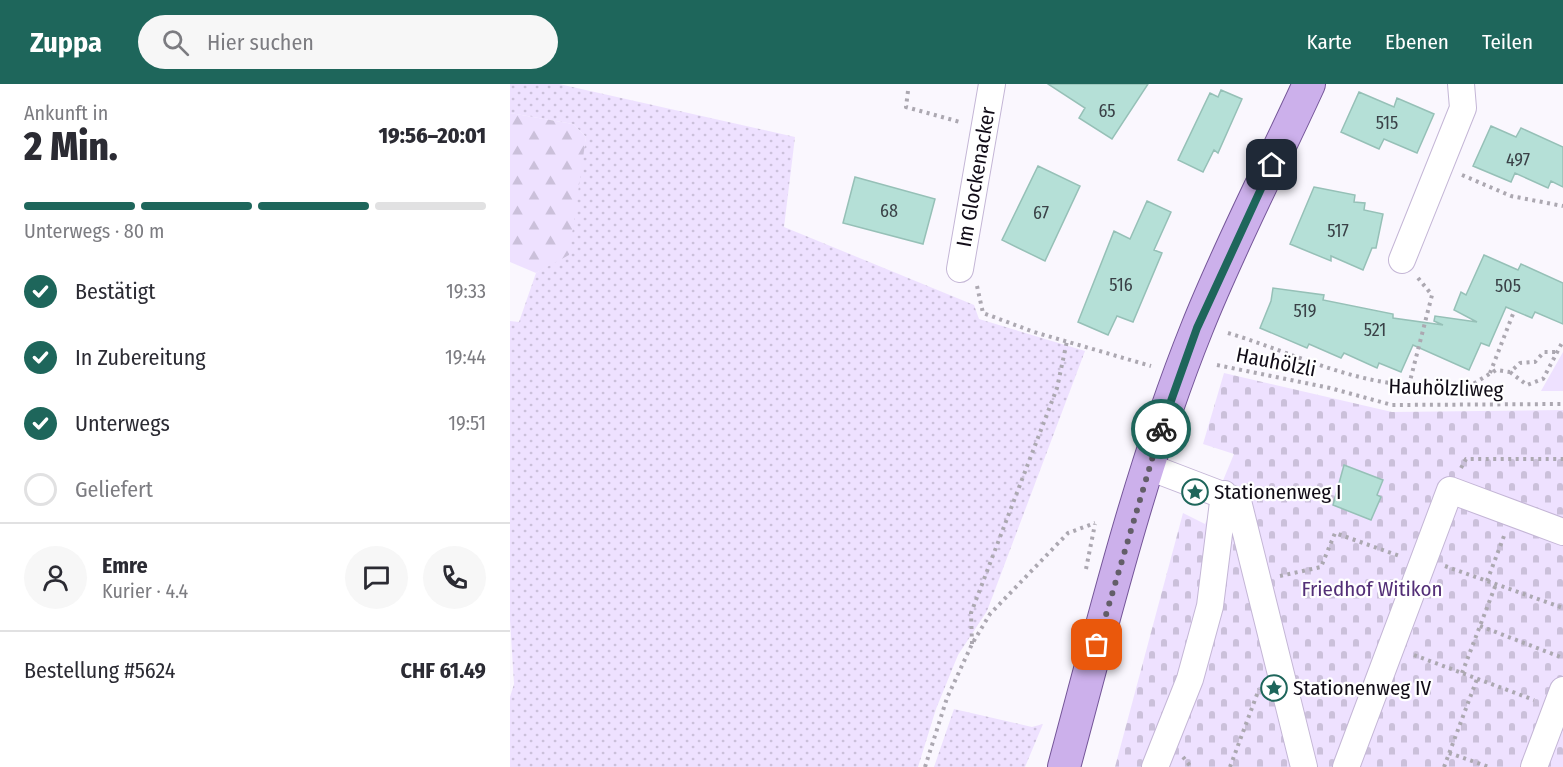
<!DOCTYPE html>
<html lang="de">
<meta charset="utf-8">
<style>
:root{--surface:#fff;--page:#f7f7f7;--text:#2b2b33;--muted:#7c7c81;--line:#e1e1e2;--accent:#1e665b}
body{margin:0;font-family:"Fira Sans Condensed",sans-serif;background:var(--page);color:var(--text);height:100vh;display:flex;flex-direction:column;font-size:22px;white-space:nowrap}
*{box-sizing:border-box;margin:0}
p{font-size:20px;color:var(--muted)}
.icon{flex:none;width:33px;height:33px;fill:none;stroke:currentColor;stroke-width:2;stroke-linecap:round;stroke-linejoin:round}
.map{position:relative;flex:1;overflow:hidden}
.drawer{display:flex;flex-direction:column;background:var(--surface);width:510px}
.drawer>*{flex:none}
.pin{position:absolute;display:grid;place-items:center;width:51px;height:51px;color:#fff;margin:-26px;border-radius:12px;box-shadow:0 3px 9px #0006}
.courier{position:absolute;display:grid;place-items:center;width:60px;height:60px;margin:-30px;border:4px solid #1e665b;border-radius:50%;background:#fff;color:#222;box-shadow:0 2px 8px #0007}
.head em{font-style:normal;font-weight:800}
.head div{display:flex;flex-direction:column-reverse}
.head{display:flex;align-items:center;justify-content:space-between;height:102px;padding:0 24px}
h1{font-size:39px;font-weight:800;line-height:45px}
.bar{display:grid;grid-template-columns:repeat(4,1fr);gap:9px 6px;align-content:center;height:72px;padding:0 24px}
.bar i{height:8px;border-radius:4px;background:var(--line)}
.bar .current{background:var(--accent)}
.bar p{grid-column:span 4}
.line{display:flex;align-items:center;gap:15px;padding:0 24px;border-top:2px solid var(--line)}
.line div{flex:1}
.round{display:grid;place-items:center;flex:none;width:63px;height:63px;border-radius:32px;background:var(--page)}
ol{padding:0 24px;list-style:none}
li{display:flex;align-items:center;gap:18px;height:66px}
li p{margin-inline-start:auto}
li .icon{padding:6px;border-radius:50%;background:var(--accent);color:#fff;stroke-width:4}
li:last-child{color:var(--muted)}
li i{width:33px;height:33px;border:3px solid var(--line);border-radius:50%}
header{display:flex;align-items:center;gap:36px;box-sizing:border-box;height:84px;padding:0 30px;background:var(--accent);color:#fff}
header strong{font-size:28px}
nav{display:flex;gap:33px;margin-inline-start:auto;font-size:21px}
.search{width:420px;height:54px;background:var(--page);display:flex;align-items:center;gap:15px;box-sizing:border-box;padding:0 21px;border-radius:33px;color:var(--muted);font-size:22px}
main{display:flex;flex:1;min-height:0}
.map>svg:first-child{display:block}
</style>
<header>
<strong>Zuppa</strong>
<div class="search"><svg class="icon" aria-label="search" viewBox="0 0 24 24"><circle cx="10" cy="10" r="6"/><path d="M15 15l6 6"/></svg>Hier suchen</div>
<nav><a>Karte</a><a>Ebenen</a><a>Teilen</a></nav>
</header>
<main>
<section class="drawer">
<div class="head"><div><h1>2 Min.</h1><p>Ankunft in</p></div><em>19:56–20:01</em></div>
<div class="bar"><i class="current"></i><i class="current"></i><i class="current"></i><i></i><p>Unterwegs · 80 m</p></div>
<ol>
<li><svg class="icon" aria-label="check" viewBox="0 0 24 24"><path d="M5 12l5 5 9-10"/></svg>Bestätigt<p>19:33</p></li>
<li><svg class="icon" aria-label="check" viewBox="0 0 24 24"><path d="M5 12l5 5 9-10"/></svg>In Zubereitung<p>19:44</p></li>
<li><svg class="icon" aria-label="check" viewBox="0 0 24 24"><path d="M5 12l5 5 9-10"/></svg>Unterwegs<p>19:51</p></li>
<li><i></i>Geliefert</li>
</ol>
<div class="line" style="height:108px"><a class="round"><svg class="icon" aria-label="person" viewBox="0 0 24 24"><circle cx="12" cy="8" r="4"/><path d="M4 21q1-7 8-7t8 7"/></svg></a><div><b>Emre</b><p>Kurier · 4.4</p></div><a class="round"><svg class="icon" aria-label="chat" viewBox="0 0 24 24"><path d="M4 5h16v11H9l-5 4z"/></svg></a><a class="round"><svg class="icon" aria-label="phone" viewBox="0 0 24 24"><path d="M5 4h4l2 5-3 2q2 4 5 5l2-3 5 2v4C11 20 4 13 5 4z"/></svg></a></div>
<div class="line" style="height:78px"><div>Bestellung #5624</div><b>CHF 61.49</b></div>
</section>
<div class="map">
<svg width="1053" height="683" viewBox="0 0 1053 683">
<defs>
<pattern id="grass-dots" width="8" height="8" patternUnits="userSpaceOnUse" patternTransform="scale(1.5)"><rect width="8" height="8" fill="#eee1ff"/><path d="M2 2h.1M6 6h.1" fill="none" stroke="#cbc0da" stroke-width="1.8" stroke-linecap="round"/></pattern>
<pattern id="forest-firs" width="22" height="20" patternUnits="userSpaceOnUse" patternTransform="scale(1.5)"><rect width="22" height="20" fill="#eee1ff"/><path d="M5 1l3.5 6h-7zM16 11l3.5 6h-7z" fill="#cbc0da"/></pattern>
<pattern id="cemetery-stones" width="16" height="16" patternUnits="userSpaceOnUse" patternTransform="scale(1.5)"><rect width="16" height="16" fill="#eee1ff"/><path d="M2 7V4a2 2 0 0 1 4 0v3zM10 15v-3a2 2 0 0 1 4 0v3z" fill="#cbc0da"/></pattern>
</defs>
<rect width="100%" height="100%" fill="#faf7fe"/>
<path fill="url(#grass-dots)" d="M 0,0 L 49,0 L 285,53 L 274,143 L 464,221 L 469,235 L 575,267 L 477,527 L 448,571 L 426,625 L 408,683 L 0,683 L 0,613 L 4,600 L 0,536 L 0,237 L 9,238 L 26,189 L 39,181 L 68,97 L 76,53 L 63,40 L 0,29 Z
M 444,625 L 522,643 L 533,640 L 515,683 L 424,683 Z"/>
<path fill="url(#forest-firs)" d="M 0,29 L 63,40 L 76,53 L 59,171 L 26,189 L 0,178 Z"/>
<path fill="url(#cemetery-stones)" d="M 714,289 L 882,328 L 1053,326 L 1053,683 L 605,683 L 673,429 L 695,440 L 724,370 L 693,360 Z"/>
<path fill="#eee1ff" d="M 1053,268 L 1053,307 L 1031,307 Z"/>
<path fill="#b5e0d7" stroke="#96c0b7" stroke-width="1.5" d="M 538,0 L 638,0 L 602,55 L 569,34 L 575,24 Z
M 711,6 L 732,15 L 708,69 L 704,66 L 693,88 L 668,76 L 700,9 L 708,13 Z
M 849,8 L 884,23 L 887,14 L 924,30 L 907,69 L 874,55 L 869,65 L 831,48 Z
M 981,42 L 1006,53 L 1011,44 L 1053,63 L 1053,103 L 1041,97 L 1038,104 L 1005,89 L 1001,98 L 963,82 Z
M 528,82 L 570,102 L 535,177 L 492,156 Z
M 345,93 L 425,115 L 413,160 L 333,139 Z
M 804,103 L 845,111 L 844,118 L 855,119 L 854,126 L 873,130 L 866,164 L 862,164 L 853,186 L 821,172 L 821,177 L 780,160 Z
M 637,117 L 661,128 L 644,166 L 652,169 L 623,238 L 607,232 L 598,251 L 568,238 L 604,147 L 620,155 Z
M 974,171 L 1008,186 L 1011,180 L 1053,199 L 1053,240 L 1025,228 L 1022,234 L 996,223 L 979,262 L 971,259 L 959,286 L 903,261 L 891,288 L 869,279 L 867,284 L 834,269 L 831,274 L 799,260 L 797,264 L 750,244 L 761,217 L 763,204 L 814,211 L 813,216 L 883,230 L 883,234 L 933,241 L 924,237 L 925,232 L 967,238 L 944,226 L 951,208 L 956,211 Z
M 834,381 L 873,396 L 867,411 L 871,413 L 861,436 L 823,421 Z"/>
<g fill="none" stroke-linecap="round" stroke-linejoin="round">
<g stroke="#c4b6d6" stroke-width="28">
<path id="minor" d="M 892,176 L 953,24 L 951,0
M 450,185 L 482,0
M 639,383 L 728,417 L 794,683
M 645,683 L 680,595 L 700,522 L 714,410
M 836,683 L 940,406 L 1053,448
M 1024,683 L 1053,606"/>
</g>
<g stroke="#745598" stroke-width="34">
<path id="major" d="M 554,683 C 593,538 631,383 687,244 C 720,161 762,81 799,0"/>
</g>
<path stroke="#aca8b1" stroke-width="4" stroke-dasharray="3 4.5" stroke-linecap="butt" d="M 398,7 L 396,23 L 450,38
M 952,91 L 1001,112 L 1053,122
M 908,194 L 922,211 L 899,301 L 963,300 L 986,286 L 1000,288 L 1010,279 L 1025,278 L 1034,268 L 1048,268
M 467,202 L 473,229 L 524,248 L 641,282
M 718,249 C 778,267 836,297 899,301
M 707,281 L 820,304 L 882,321 L 1053,320
M 1000,288 L 1017,301 L 1033,295 L 1053,257
M 980,289 L 1003,230
M 951,384 L 956,375 L 1053,375
M 935,482 L 1053,524
M 576,485 L 585,440
M 770,492 L 811,483 L 825,449 L 890,472
M 977,497 L 994,452
M 970,542 L 1053,574
M 462,560 L 461,529 L 547,304 L 557,257
M 904,571 L 1024,616
M 952,589 L 986,500
M 939,669 L 979,683
M 673,673 L 681,683
M 415,683 L 437,614 L 462,560 L 480,530 L 558,449 L 585,439
M 720,683 L 749,605
M 934,683 L 967,595"/>
<use href="#minor" stroke="#fff" stroke-width="26"/>
<use href="#major" stroke="#ccb0eb" stroke-width="32"/>
</g>
<g fill="none" stroke-linecap="round" stroke-linejoin="round">
<path stroke="#635e68" stroke-width="6" stroke-dasharray="0 10.8" d="M 587,561 L 651,345"/>
<path stroke="#1e665b" stroke-width="8" d="M 651,345 L 687,244 L 762,81"/>
</g>
<defs>
<g id="sight-ring" transform="scale(1.35)"><circle r="9.5" fill="#fff" stroke="#1e665b" stroke-width="1.5"/><path d="M0-6L1.8-2.2L6-1.7L2.9 1.2L3.7 5.4L0 3.3L-3.7 5.4L-2.9 1.2L-6-1.7L-1.8-2.2Z" fill="#1e665b"/></g>
</defs>
<g fill-rule="evenodd">
<use href="#sight-ring" x="685" y="408"/>
<use href="#sight-ring" x="764" y="604"/>
</g>
<g text-anchor="middle" dominant-baseline="central" stroke-width="4.5" stroke-linejoin="round" paint-order="stroke">
<g font-size="18" fill="#3a4147">
<text x="597" y="27">65</text>
<text x="877" y="39">515</text>
<text x="1008" y="76">497</text>
<text x="379" y="127">68</text>
<text x="531" y="129">67</text>
<text x="828" y="147">517</text>
<text x="611" y="201">516</text>
<text x="998" y="202">505</text>
<text x="795" y="227">519</text>
<text x="865" y="246">521</text>
</g>
<g font-size="21" fill="#110c17" stroke="#fff">
<text transform="translate(466 93) rotate(-80)">Im Glockenacker</text>
<text transform="translate(766 278) rotate(11)">Hauhölzli</text>
<text transform="translate(936 304) rotate(2)">Hauhölzliweg</text>
</g>
<g font-size="21" fill="#110c17" stroke="#fff" text-anchor="start">
<text x="704" y="408">Stationenweg I</text>
<text x="783" y="604">Stationenweg IV</text>
</g>
<g font-size="21" fill="#532f77" stroke="#fff">
<text x="862" y="505">Friedhof Witikon</text>
</g>
</g>
</svg>
<div class="pin" style="left:587px;top:561px;background:#ea580c"><svg class="icon" aria-label="bag" viewBox="0 0 24 24"><path d="M5 8h14l-1 12H6zM9 8a3 3 0 0 1 6 0"/></svg></div>
<div class="pin" style="left:762px;top:81px;background:#1f2937"><svg class="icon" aria-label="home" viewBox="0 0 24 24"><path d="M3 11l9-7 9 7M6 9v11h12V9"/></svg></div>
<div class="courier" style="left:651px;top:345px"><svg class="icon" aria-label="bike" viewBox="0 0 24 24"><circle cx="6" cy="16" r="4"/><circle cx="18" cy="16" r="4"/><path d="M6 16l4-8h5l3 8M10 8l3 8H6M13 5h3"/></svg></div>
</div>
</main>
